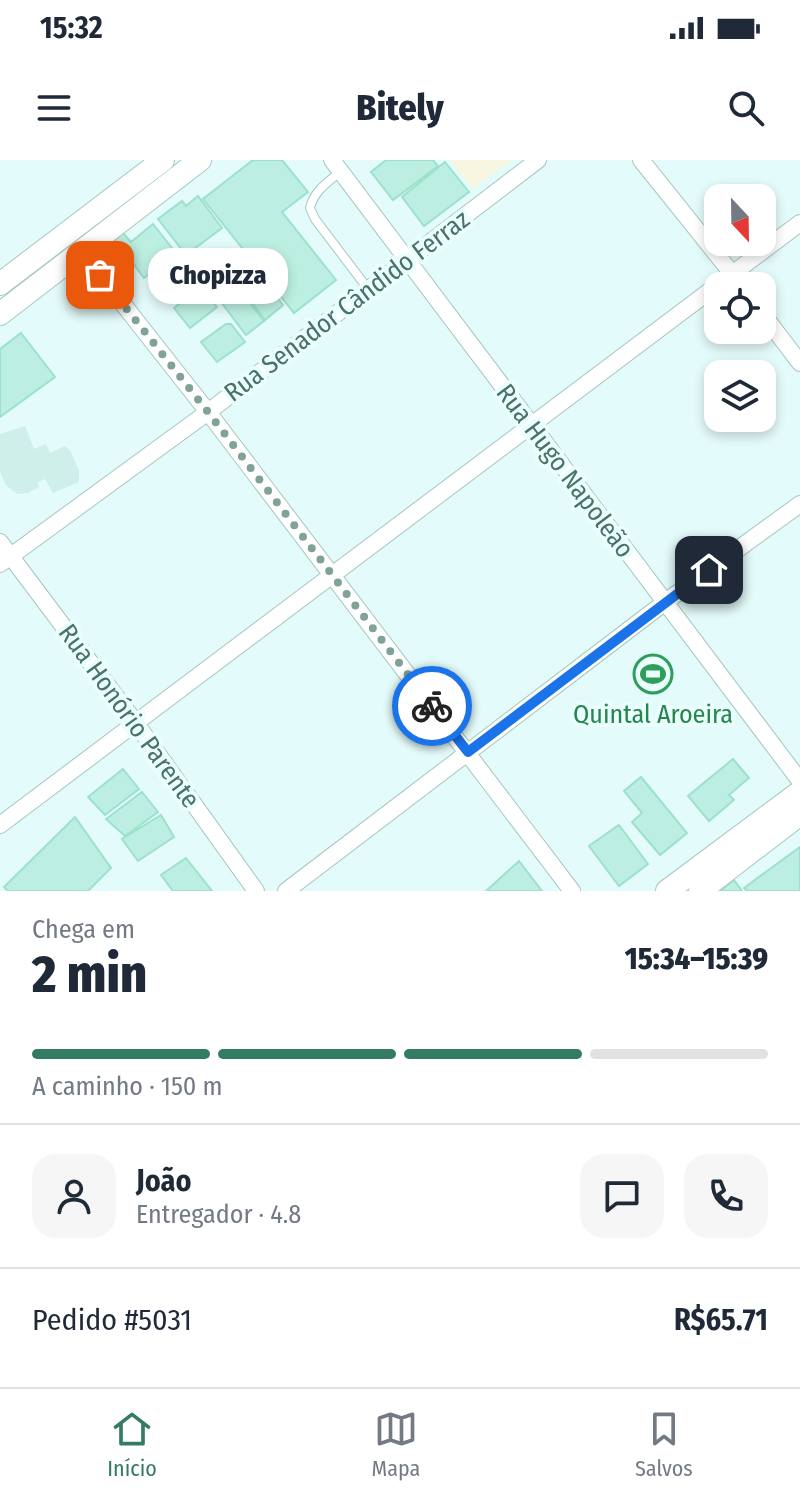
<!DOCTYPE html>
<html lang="pt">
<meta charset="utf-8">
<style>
:root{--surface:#fff;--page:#f6f6f7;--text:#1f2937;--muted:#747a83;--line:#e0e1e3;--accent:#347b65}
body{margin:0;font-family:"Fira Sans Condensed",sans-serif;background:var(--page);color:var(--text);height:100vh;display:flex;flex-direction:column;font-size:30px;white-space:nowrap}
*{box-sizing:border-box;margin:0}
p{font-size:26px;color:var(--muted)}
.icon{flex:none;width:44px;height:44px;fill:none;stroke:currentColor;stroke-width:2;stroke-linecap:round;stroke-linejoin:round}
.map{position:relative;height:731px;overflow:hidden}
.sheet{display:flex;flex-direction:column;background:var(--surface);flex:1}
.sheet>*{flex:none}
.needle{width:52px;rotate:158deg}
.fabs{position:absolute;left:704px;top:24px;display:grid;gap:16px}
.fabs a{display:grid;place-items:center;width:72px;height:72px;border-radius:16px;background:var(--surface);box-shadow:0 4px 12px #0003;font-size:40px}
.pin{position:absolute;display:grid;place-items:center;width:68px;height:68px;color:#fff;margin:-34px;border-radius:16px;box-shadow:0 4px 12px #0006}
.courier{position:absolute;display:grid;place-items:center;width:80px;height:80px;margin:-40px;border:6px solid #1a73e8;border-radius:50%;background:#fff;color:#222;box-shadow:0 2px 10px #0007}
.bubble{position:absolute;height:56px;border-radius:24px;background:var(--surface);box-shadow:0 4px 12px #0003;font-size:26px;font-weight:800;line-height:56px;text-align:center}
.headline em{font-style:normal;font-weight:800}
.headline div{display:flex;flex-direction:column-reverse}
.headline{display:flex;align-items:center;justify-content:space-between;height:136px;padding:0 32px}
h1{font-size:52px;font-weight:800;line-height:60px}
.bar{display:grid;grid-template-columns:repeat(4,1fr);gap:12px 8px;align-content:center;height:96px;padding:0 32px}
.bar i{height:10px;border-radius:6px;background:var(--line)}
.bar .current{background:var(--accent)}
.bar p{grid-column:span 4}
.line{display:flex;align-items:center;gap:20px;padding:0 32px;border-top:2px solid var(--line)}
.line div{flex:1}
.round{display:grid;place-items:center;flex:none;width:84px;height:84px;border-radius:24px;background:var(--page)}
.status{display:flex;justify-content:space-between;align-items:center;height:56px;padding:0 40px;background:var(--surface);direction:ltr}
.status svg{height:22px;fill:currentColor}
header{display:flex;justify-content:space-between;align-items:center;height:104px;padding:0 32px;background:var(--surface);font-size:36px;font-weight:800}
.tabs{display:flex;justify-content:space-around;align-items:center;height:112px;border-top:2px solid var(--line);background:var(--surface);font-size:22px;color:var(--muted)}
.tabs a{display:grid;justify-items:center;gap:4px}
.tabs .current{color:var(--accent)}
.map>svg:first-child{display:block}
</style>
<div class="status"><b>15:32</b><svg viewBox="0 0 49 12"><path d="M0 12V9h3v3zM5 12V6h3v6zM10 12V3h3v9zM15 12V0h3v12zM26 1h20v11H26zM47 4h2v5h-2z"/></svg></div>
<header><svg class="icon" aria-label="menu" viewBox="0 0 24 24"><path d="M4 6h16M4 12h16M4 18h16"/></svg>Bitely<svg class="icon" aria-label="search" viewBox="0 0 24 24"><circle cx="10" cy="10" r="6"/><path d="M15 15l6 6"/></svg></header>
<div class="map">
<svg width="800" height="731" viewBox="0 0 800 731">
<rect width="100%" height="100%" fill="#e3fbfa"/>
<path fill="#cfefeb" d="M 25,266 L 34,289 L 46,284 L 50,293 L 65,286 L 71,292 L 79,311 L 79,322 L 53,333 L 45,319 L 38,322 L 39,327 L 28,333 L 17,334 L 6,325 L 0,312 L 0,274 Z"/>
<path fill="#f7f6e0" d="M 450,0 L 512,0 L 472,29 Z"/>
<path fill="#bcefe1" stroke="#9de1cd" stroke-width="2" d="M 253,0 L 282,0 L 308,32 L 282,52 L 336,120 L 294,153 L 203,39 Z
M 386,0 L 433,0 L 438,6 L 393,40 L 371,12 Z
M 445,2 L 469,32 L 424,66 L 402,37 Z
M 198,36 L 222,68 L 186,95 L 158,59 L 182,41 L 186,46 Z
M 153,64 L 176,93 L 144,118 L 129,98 L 123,105 L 107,87 L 123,73 L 131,82 Z
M 179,102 L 184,103 L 197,120 L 170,140 L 154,120 Z
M 258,113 L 283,145 L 265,160 L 240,127 Z
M 199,129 L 204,130 L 217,147 L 190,168 L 174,148 Z
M 239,129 L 264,161 L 246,175 L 221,142 Z
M 226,164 L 231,164 L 245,182 L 217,202 L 201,182 Z
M 21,173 L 55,217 L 0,257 L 0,189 Z
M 733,599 L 749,618 L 729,635 L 734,640 L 709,661 L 688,636 Z
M 123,609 L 139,629 L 105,655 L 88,637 Z
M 641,617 L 687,673 L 660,695 L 632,662 L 642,653 L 624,631 Z
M 142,632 L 158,652 L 125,676 L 106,659 Z
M 161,655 L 174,677 L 138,701 L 122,679 Z
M 75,657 L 111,708 L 88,731 L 8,731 L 4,727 Z
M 619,665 L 648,704 L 619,726 L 589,686 Z
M 800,687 L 800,731 L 747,731 L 744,728 Z
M 186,698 L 212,731 L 173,731 L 161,715 Z
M 519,701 L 542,731 L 486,731 Z
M 734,720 L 742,731 L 720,731 Z"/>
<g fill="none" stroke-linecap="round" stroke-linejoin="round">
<g stroke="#a5c7bf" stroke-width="10">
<path id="lane" d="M 340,12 C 327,23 314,31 310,48 L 315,59 L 368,129"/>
</g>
<g stroke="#a5c7bf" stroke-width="18">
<path id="street" d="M 332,0 L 800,621
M 641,0 L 742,126
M 82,92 L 208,252 L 572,731
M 762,153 L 800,203
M 0,382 L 135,562 L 256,731
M 0,404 L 208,252 L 538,0
M 0,665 L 800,63
M 286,731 L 664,443 L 800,344"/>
</g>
<g stroke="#a4cac1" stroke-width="24">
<path id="secondary" d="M 0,124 L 163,0
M 0,154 L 200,0
M 667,731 L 800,632
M 700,731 L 800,654"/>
</g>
<use href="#lane" stroke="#fff" stroke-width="8"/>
<use href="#street" stroke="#fff" stroke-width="16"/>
<use href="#secondary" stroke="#fff" stroke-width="22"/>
</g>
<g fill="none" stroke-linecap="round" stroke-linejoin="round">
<path stroke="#80a299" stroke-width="8" stroke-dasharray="0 14.4" d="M 100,115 L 208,252 L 432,546"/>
<path stroke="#1a73e8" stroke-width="10" d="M 432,546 L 468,592 L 709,410"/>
</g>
<defs>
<g id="stadium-ring" transform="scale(2)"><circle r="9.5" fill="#e9fefd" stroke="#2e9e5b" stroke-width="1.5"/><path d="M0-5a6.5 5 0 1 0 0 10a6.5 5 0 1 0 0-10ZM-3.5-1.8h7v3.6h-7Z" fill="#2e9e5b"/></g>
</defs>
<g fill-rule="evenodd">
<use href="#stadium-ring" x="653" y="514"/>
</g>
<g text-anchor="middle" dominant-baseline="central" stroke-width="8" stroke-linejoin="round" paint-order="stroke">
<g font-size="26" fill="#4a7265" stroke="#e9fefd">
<text transform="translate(347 146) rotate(-37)">Rua Senador Cândido Ferraz</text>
<text transform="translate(565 311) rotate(53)">Rua Hugo Napoleão</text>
<text transform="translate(129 556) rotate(54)">Rua Honório Parente</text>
</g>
<g font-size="26" fill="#27864d" stroke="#e9fefd">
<text x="653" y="554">Quintal Aroeira</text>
</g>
</g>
</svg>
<div class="fabs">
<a><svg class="needle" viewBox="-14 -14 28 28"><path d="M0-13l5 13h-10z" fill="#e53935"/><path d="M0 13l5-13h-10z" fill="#747a83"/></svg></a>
<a><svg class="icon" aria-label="locate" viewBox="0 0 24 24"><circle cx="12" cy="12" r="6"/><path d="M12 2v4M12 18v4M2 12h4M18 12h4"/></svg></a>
<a><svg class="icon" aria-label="layers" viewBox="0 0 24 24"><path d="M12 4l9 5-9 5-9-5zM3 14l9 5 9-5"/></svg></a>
</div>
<div class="pin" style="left:100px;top:115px;background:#ea580c"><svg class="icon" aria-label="bag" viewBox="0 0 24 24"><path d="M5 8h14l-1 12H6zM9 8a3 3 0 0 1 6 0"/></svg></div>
<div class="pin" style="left:709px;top:410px;background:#1f2937"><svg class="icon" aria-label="home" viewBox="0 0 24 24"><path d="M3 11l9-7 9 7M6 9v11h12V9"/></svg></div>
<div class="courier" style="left:432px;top:546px"><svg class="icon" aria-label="bike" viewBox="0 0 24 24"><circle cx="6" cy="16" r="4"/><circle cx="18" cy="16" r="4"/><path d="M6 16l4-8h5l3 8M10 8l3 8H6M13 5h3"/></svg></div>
<div class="bubble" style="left:148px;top:88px;width:140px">Chopizza</div>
</div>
<section class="sheet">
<div class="headline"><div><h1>2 min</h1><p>Chega em</p></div><em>15:34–15:39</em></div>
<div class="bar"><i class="current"></i><i class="current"></i><i class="current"></i><i></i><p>A caminho · 150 m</p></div>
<div class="line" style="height:144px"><a class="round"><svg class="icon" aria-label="person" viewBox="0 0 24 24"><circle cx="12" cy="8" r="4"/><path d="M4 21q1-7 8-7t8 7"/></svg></a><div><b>João</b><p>Entregador · 4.8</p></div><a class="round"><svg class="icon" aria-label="chat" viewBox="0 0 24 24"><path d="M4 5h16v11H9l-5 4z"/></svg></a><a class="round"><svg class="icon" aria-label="phone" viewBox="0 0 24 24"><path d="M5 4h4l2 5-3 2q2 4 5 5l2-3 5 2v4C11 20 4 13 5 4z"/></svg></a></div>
<div class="line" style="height:104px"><div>Pedido #5031</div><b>R$65.71</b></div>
</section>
<nav class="tabs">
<a class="current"><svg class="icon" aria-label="home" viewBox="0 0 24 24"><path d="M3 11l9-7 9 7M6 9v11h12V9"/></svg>Início</a>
<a><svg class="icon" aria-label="map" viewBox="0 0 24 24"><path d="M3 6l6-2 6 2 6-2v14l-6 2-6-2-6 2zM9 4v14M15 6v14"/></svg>Mapa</a>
<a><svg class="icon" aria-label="saved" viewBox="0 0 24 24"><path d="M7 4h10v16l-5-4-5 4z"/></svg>Salvos</a>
</nav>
